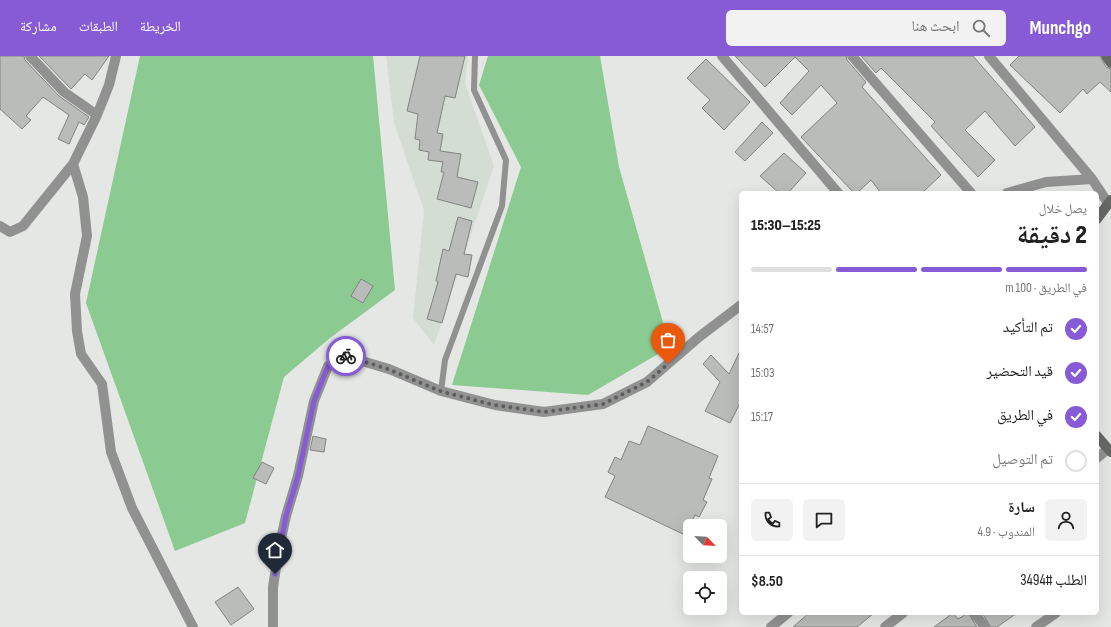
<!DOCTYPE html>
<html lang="ar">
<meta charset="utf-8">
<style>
:root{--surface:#fff;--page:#f2f2f2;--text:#222;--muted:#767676;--line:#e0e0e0;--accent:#875bd5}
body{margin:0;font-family:"Sofia Sans Condensed","Noto Naskh Arabic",sans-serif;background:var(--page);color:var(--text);direction:rtl;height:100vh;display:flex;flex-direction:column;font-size:15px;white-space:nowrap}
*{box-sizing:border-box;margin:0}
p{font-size:13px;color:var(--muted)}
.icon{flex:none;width:22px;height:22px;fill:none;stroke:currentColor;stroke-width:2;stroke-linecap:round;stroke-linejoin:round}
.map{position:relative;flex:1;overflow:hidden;direction:ltr}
.drawer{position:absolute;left:739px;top:135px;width:360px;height:424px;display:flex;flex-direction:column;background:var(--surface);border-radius:6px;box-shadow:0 4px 16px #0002;direction:rtl}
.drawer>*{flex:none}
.needle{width:26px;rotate:115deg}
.fabs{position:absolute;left:683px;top:463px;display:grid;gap:8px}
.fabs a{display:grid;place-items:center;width:44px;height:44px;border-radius:6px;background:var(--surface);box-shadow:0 4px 16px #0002;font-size:20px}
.pin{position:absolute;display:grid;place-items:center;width:34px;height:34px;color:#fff;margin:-41px -17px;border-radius:50% 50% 50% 0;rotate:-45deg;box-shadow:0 0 4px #0007}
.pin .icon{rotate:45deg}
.courier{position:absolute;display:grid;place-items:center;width:40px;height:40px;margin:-20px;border:3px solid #875bd5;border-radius:50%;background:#fff;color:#222;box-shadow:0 1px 5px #0007}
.head em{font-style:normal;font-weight:800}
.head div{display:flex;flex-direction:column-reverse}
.head{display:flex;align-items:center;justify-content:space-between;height:68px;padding:0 12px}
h1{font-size:26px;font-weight:800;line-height:30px}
.bar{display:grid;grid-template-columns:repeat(4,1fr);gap:6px 4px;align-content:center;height:48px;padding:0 12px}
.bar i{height:5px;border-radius:3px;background:var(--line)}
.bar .on{background:var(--accent)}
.bar p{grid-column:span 4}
.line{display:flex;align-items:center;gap:10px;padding:0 12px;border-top:1px solid var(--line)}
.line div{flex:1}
.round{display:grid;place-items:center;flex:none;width:42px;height:42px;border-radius:6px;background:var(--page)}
ol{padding:0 12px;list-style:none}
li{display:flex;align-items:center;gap:12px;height:44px}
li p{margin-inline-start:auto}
li .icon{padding:4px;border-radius:50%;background:var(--accent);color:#fff;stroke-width:4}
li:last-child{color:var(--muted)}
li i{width:22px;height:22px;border:2px solid var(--line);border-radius:50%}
header{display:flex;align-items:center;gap:24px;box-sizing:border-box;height:56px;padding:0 20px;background:var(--accent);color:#fff}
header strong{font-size:19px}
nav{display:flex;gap:22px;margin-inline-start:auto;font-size:14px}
.search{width:280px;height:36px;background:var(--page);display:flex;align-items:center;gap:10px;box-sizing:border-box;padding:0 14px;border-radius:6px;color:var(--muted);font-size:15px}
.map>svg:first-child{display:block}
</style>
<header>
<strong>Munchgo</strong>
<div class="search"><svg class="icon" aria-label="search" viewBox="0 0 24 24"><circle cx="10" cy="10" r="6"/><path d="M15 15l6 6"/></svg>ابحث هنا</div>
<nav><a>الخريطة</a><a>الطبقات</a><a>مشاركة</a></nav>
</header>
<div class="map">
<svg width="1111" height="571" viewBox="0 0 1111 571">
<rect width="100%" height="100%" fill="#e4e7e4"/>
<path fill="#d4ddd4" d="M 386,0 L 468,0 L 465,27 L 494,110 L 434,289 L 413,262 L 424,154 L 394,67 Z"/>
<path fill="#8bca91" d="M 140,0 L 373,0 L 395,234 L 330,282 L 284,321 L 245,467 L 175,495 L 86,247 Z
M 488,0 L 600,0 L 619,111 L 670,291 L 588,339 L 452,329 L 521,111 L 479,29 Z"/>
<path fill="#b9bcb9" stroke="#818481" d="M 0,0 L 24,0 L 25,4 L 59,40 L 89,61 L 84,69 L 79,66 L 69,88 L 58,83 L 69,59 L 43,41 L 26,60 L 31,64 L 22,73 L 0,53 Z
M 39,0 L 109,0 L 92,24 L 85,18 L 71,33 Z
M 420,0 L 465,0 L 455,42 L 445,40 L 437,77 L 443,78 L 440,95 L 461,98 L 457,121 L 478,126 L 471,152 L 437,143 L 444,116 L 441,116 L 443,106 L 428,104 L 429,96 L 419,94 L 420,84 L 415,83 L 418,58 L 407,55 Z
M 735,0 L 846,0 L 847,4 L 866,26 L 862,31 L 941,119 L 922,137 L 881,137 L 871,124 L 857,137 L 854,137 L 801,81 L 837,47 L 821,29 L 792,59 L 780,47 L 809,15 L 795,1 L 765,31 Z
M 861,0 L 973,0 L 1035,71 L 1015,90 L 985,55 L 965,74 L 995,104 L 978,121 L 931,70 L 935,66 L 881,12 L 876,17 Z
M 1019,0 L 1100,0 L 1106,11 L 1111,13 L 1111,36 L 1100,26 L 1087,38 L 1083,33 L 1060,57 L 1010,9 Z
M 706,3 L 750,46 L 724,74 L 702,52 L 710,44 L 687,22 Z
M 762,66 L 773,77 L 745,105 L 735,96 Z
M 784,97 L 806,117 L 788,137 L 779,137 L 760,120 Z
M 458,161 L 472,165 L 464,198 L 472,199 L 468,221 L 456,218 L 442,267 L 427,263 L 438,226 L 436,225 L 443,193 L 449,195 Z
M 361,223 L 373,230 L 363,247 L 351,240 Z
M 741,293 L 741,345 L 730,367 L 705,355 L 720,326 L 703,308 L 711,299 L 729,318 Z
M 648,370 L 718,400 L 709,422 L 712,423 L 703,444 L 707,446 L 699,461 L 695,459 L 685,479 L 605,441 L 615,420 L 608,416 L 615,401 L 621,404 L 629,385 L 640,389 Z
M 313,380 L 326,383 L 324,396 L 310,394 Z
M 262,406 L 274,412 L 266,428 L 253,422 Z
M 238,531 L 254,553 L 231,569 L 215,546 Z
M 809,557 L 874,557 L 857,571 L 793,571 Z
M 953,557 L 958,563 L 968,557 L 977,571 L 934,571 Z
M 982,557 L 1017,557 L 997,571 L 991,571 Z"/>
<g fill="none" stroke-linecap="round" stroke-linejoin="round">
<path stroke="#909190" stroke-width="6" d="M 441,335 L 445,304 L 502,150 L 506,104 L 474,34 L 475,0"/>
<path stroke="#909190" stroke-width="10" d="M 30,0 L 64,36 L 97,59 L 109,29 L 116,0
M 722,0 L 838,137
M 852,0 L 971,137
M 989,0 L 1092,123
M 97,59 L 73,108 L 83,141 L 87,180 L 75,238 L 77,275 L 81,298 L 102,328 L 111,396 L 132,452 L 193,571
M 1007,137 L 1046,126 L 1092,123 L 1108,147
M 0,170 L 10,176 L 23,170 L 73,108
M 1097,402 L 1108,393
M 974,557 L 985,571
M 273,571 L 273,531 L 279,492 L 286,460 L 298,420 L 314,345 L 328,310 L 345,300 L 389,313 L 441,335 L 495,349 L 544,356 L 603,348 L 647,326 L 699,281 L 741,249
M 771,571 L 788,557
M 885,571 L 903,557
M 1036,571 L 1056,557"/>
<path stroke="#676967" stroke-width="10" d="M 1106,0 L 1111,7
M 1097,163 L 1111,144
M 1097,380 L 1111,396"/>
</g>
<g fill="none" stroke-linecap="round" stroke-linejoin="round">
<path stroke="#5c5d5c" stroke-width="4" stroke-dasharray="0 7.2" d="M 346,300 L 388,313 L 440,335 L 494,349 L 544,356 L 603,348 L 647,326 L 668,308"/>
<path stroke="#875bd5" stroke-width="5" d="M 275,518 L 286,460 L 298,420 L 314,345 L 328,310 L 346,300"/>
</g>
</svg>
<div class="fabs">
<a><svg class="needle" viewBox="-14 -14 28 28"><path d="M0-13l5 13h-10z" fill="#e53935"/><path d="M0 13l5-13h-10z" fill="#767676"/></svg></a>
<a><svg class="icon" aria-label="locate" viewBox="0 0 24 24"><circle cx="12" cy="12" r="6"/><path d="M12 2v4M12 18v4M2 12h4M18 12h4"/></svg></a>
</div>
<div class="pin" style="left:668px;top:308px;background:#ea580c"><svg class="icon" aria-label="bag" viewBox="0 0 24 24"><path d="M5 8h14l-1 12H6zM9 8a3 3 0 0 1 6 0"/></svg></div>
<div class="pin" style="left:275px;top:518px;background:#1f2937"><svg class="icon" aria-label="home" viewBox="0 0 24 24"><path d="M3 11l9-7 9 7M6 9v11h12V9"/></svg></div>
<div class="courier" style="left:346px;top:300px"><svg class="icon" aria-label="bike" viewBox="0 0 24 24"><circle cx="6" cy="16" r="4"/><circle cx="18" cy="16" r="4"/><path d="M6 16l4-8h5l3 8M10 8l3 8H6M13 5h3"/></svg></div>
<section class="drawer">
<div class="head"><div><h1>2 دقيقة</h1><p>يصل خلال</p></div><em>15:25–15:30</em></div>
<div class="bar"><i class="on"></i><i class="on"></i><i class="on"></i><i></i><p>في الطريق · 100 m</p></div>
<ol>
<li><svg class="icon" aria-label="check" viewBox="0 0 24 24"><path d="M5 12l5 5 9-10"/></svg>تم التأكيد<p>14:57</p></li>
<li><svg class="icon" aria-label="check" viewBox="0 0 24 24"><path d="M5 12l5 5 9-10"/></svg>قيد التحضير<p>15:03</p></li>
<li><svg class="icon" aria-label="check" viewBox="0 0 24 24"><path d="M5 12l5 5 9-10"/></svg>في الطريق<p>15:17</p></li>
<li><i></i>تم التوصيل</li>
</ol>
<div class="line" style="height:72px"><a class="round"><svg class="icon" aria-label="person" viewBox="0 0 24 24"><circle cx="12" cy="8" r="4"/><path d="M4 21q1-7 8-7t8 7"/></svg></a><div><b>سارة</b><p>المندوب · 4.9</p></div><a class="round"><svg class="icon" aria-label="chat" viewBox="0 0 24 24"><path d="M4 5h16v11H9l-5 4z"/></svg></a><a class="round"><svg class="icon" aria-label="phone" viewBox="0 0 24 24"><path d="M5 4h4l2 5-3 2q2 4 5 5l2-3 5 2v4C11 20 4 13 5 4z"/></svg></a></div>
<div class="line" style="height:52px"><div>الطلب #3494</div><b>$8.50</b></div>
</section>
</div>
